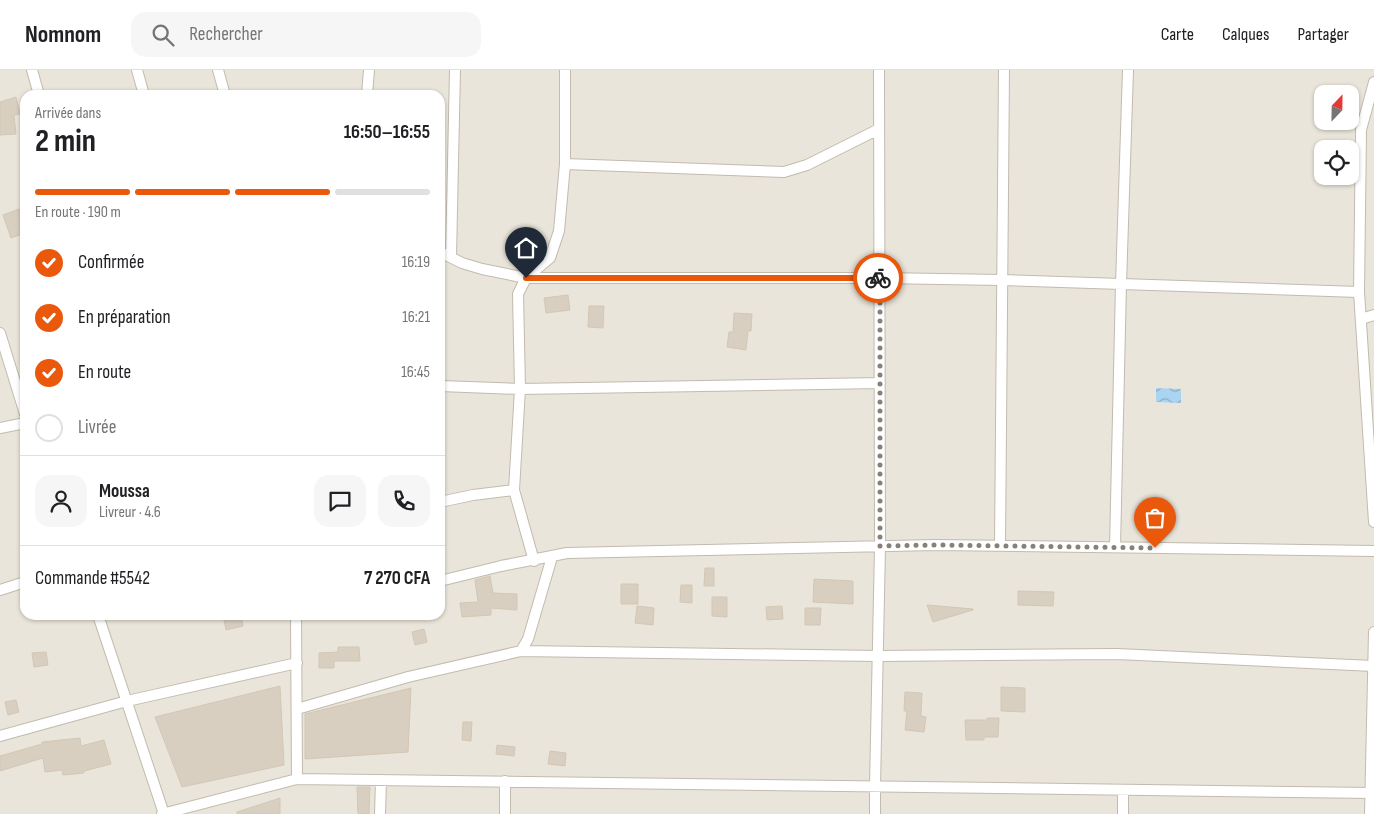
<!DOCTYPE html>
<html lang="fr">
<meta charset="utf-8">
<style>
:root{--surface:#fff;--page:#f6f6f6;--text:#202124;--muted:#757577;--line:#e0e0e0;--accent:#ea580c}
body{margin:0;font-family:"Sofia Sans Condensed",sans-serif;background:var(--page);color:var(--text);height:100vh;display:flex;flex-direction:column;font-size:19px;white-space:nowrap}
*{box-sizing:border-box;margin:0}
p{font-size:16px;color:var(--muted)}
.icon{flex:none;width:28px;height:28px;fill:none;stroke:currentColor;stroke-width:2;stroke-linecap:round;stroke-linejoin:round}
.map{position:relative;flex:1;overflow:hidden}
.side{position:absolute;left:20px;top:20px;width:425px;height:530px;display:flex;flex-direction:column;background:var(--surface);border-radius:15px;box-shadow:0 1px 4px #0004}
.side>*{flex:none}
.needle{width:32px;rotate:22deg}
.fabs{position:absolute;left:1314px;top:15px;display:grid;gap:10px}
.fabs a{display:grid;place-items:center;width:45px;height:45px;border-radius:10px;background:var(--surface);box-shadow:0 1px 4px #0004;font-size:25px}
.pin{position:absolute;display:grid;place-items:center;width:42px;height:42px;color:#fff;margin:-51px -21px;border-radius:50% 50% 50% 0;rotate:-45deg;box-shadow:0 0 5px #0007}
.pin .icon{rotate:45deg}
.courier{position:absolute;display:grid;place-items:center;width:50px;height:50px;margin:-25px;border:4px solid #ea580c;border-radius:50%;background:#fff;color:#222;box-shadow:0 1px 6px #0007}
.overview em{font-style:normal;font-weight:700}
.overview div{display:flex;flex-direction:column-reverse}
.overview{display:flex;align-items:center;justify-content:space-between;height:85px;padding:0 15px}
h1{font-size:32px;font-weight:700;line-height:38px}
.bar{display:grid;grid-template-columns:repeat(4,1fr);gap:8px 5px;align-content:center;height:60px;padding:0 15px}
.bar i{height:6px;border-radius:4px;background:var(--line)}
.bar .selected{background:var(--accent)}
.bar p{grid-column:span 4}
.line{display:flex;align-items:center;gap:12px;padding:0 15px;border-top:1px solid var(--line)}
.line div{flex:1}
.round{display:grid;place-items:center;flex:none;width:52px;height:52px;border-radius:15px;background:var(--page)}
ol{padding:0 15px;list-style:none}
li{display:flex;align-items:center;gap:15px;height:55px}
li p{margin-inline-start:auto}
li .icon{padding:5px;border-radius:50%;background:var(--accent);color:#fff;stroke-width:4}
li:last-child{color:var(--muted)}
li i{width:28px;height:28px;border:2px solid var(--line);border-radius:50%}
header{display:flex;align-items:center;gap:30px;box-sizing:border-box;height:70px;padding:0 25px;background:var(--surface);border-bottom:1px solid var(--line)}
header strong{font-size:24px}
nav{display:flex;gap:28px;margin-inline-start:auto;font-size:18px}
.search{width:350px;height:45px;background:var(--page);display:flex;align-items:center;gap:12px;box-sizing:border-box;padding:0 18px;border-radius:15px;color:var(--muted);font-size:19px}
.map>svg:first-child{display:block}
</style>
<header>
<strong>Nomnom</strong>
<div class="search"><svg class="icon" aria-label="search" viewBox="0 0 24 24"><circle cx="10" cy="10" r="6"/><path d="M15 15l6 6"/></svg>Rechercher</div>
<nav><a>Carte</a><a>Calques</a><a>Partager</a></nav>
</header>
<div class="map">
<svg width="1374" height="744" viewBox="0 0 1374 744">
<defs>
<pattern id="water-waves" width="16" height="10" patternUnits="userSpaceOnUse" patternTransform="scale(1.25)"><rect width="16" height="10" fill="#a9d4f2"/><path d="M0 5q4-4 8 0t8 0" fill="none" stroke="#8caec5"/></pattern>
</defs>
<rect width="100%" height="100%" fill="#f6f3ec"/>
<path fill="#eae5da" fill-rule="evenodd" d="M 0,0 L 1374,0 L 1374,744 L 0,744 ZM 1322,24 L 1350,24 L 1350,51 L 1322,51 ZM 25,25 L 440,25 L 440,545 L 25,545 ZM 1322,79 L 1350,79 L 1350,106 L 1322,106 Z"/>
<path fill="url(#water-waves)" d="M 1156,318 L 1181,319 L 1181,333 L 1156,332 Z"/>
<path fill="#d8cfc1" stroke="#d3c7b4" d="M 16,27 L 20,44 L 14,45 L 16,64 L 0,65 L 0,32 Z
M 19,139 L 25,157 L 25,163 L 11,168 L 3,145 Z
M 568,225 L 570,240 L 546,243 L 544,228 Z
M 589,236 L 604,236 L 603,258 L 588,257 Z
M 734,243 L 752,244 L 751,261 L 748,261 L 746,280 L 727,277 L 729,262 L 733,262 Z
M 705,498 L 714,498 L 714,516 L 704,516 Z
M 490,506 L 493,523 L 517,524 L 517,540 L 491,538 L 491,545 L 462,547 L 460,533 L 478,532 L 475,510 Z
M 814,509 L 853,511 L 853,534 L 813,532 Z
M 621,514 L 638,514 L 638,534 L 621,534 Z
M 681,515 L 692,515 L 692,533 L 680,532 Z
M 1018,521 L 1054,522 L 1053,536 L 1018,535 Z
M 712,527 L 727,527 L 727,547 L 712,546 Z
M 927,535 L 973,539 L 973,540 L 933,552 Z
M 637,536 L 654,538 L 653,555 L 635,553 Z
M 782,536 L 783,549 L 767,550 L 766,537 Z
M 805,538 L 821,538 L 820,555 L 805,555 Z
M 223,545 L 241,545 L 243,556 L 226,560 Z
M 424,559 L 427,572 L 415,575 L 412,562 Z
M 338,577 L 359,577 L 360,591 L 334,591 L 334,598 L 319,598 L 319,583 L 338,582 Z
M 46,582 L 48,595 L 34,597 L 32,583 Z
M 280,616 L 284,695 L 182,717 L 155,647 Z
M 1001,617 L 1025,618 L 1025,642 L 1001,641 Z
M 411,618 L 408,682 L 305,689 L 305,644 Z
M 905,622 L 922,623 L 921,646 L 926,647 L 924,662 L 905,660 L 907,641 L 904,641 Z
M 16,630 L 19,642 L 8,645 L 5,632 Z
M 987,648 L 999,648 L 998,667 L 984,667 L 984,670 L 966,670 L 965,650 L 987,650 Z
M 463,652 L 472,652 L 471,671 L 462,670 Z
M 80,668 L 81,676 L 104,670 L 111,694 L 84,701 L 84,703 L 63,705 L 62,700 L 45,702 L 43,688 L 0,701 L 0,686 L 42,674 L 42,672 Z
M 497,675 L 515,677 L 514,686 L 496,684 Z
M 550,681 L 566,683 L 565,696 L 548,694 Z
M 357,717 L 370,717 L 369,744 L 358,744 Z
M 280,728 L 280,744 L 237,744 L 237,742 Z"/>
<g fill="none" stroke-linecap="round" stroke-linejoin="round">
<g stroke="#c2bbae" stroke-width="12">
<path id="minor" d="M 32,0 L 39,25
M 137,0 L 144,25
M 218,0 L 225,25
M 1374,12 L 1361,60 L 1359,222 L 1374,452
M 367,25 L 369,0
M 565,94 L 784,102 L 807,95 L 879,59
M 440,182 L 462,193 L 482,199 L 526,208 L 880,208 L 1002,210 L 1359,222
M 451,187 L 455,0
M 1361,249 L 1374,245
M 0,263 L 25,344
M 440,316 L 520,319 L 880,313
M 0,358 L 25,353
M 440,432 L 473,425 L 514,420
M 1000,476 L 1004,0
M 1115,477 L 1121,214 L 1128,0
M 534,491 L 514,420 L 520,319 L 518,224 L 526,208 L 550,188 L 559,161 L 565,94 L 565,0
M 440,511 L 501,496 L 567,483 L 936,475 L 1374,481
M 0,520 L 25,512
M 98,545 L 164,744
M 296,545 L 297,709
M 521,581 L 878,586 L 1117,584 L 1374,596
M 297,639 L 408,607 L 521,581 L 528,569 L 552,487
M 0,666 L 127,631 L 297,593
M 162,744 L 297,709 L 1374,723
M 380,744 L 381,710
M 505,744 L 505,711
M 875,744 L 875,716 L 880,477 L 879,0
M 1123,744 L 1123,720
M 1370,744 L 1374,562"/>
</g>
<use href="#minor" stroke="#fff" stroke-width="10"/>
</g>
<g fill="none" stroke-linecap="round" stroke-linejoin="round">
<path stroke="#878178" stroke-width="5" stroke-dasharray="0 9" d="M 878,208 L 880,208 L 880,476 L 936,475 L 1155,478"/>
<path stroke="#ea580c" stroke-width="6" d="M 526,208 L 878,208"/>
</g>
</svg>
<div class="fabs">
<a><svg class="needle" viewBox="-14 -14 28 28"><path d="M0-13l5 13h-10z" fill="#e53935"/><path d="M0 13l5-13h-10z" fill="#757577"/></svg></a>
<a><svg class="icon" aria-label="locate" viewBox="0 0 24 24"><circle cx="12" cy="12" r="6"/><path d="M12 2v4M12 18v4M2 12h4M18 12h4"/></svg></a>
</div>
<div class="pin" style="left:1155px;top:478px;background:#ea580c"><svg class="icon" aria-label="bag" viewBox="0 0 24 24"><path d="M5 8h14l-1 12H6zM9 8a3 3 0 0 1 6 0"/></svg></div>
<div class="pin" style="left:526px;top:208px;background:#1f2937"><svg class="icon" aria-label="home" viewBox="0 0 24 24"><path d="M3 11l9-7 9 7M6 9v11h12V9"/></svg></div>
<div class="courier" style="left:878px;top:208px"><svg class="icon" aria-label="bike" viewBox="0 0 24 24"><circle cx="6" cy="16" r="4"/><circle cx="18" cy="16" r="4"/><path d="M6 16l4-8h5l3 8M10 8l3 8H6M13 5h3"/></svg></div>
<section class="side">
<div class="overview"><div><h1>2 min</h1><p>Arrivée dans</p></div><em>16:50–16:55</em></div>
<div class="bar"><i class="selected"></i><i class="selected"></i><i class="selected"></i><i></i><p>En route · 190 m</p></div>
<ol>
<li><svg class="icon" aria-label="check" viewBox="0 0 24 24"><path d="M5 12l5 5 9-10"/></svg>Confirmée<p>16:19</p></li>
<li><svg class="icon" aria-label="check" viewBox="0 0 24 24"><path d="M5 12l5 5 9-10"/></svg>En préparation<p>16:21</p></li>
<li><svg class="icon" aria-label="check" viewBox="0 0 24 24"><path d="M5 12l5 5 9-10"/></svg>En route<p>16:45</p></li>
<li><i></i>Livrée</li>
</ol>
<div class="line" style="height:90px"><a class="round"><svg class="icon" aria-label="person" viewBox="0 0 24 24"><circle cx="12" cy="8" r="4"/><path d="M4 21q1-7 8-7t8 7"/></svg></a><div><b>Moussa</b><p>Livreur · 4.6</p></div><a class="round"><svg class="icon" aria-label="chat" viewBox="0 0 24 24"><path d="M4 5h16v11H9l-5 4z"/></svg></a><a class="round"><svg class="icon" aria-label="phone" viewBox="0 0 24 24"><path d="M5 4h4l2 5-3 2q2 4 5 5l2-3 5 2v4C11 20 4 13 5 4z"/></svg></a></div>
<div class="line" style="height:65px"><div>Commande #5542</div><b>7 270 CFA</b></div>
</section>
</div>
